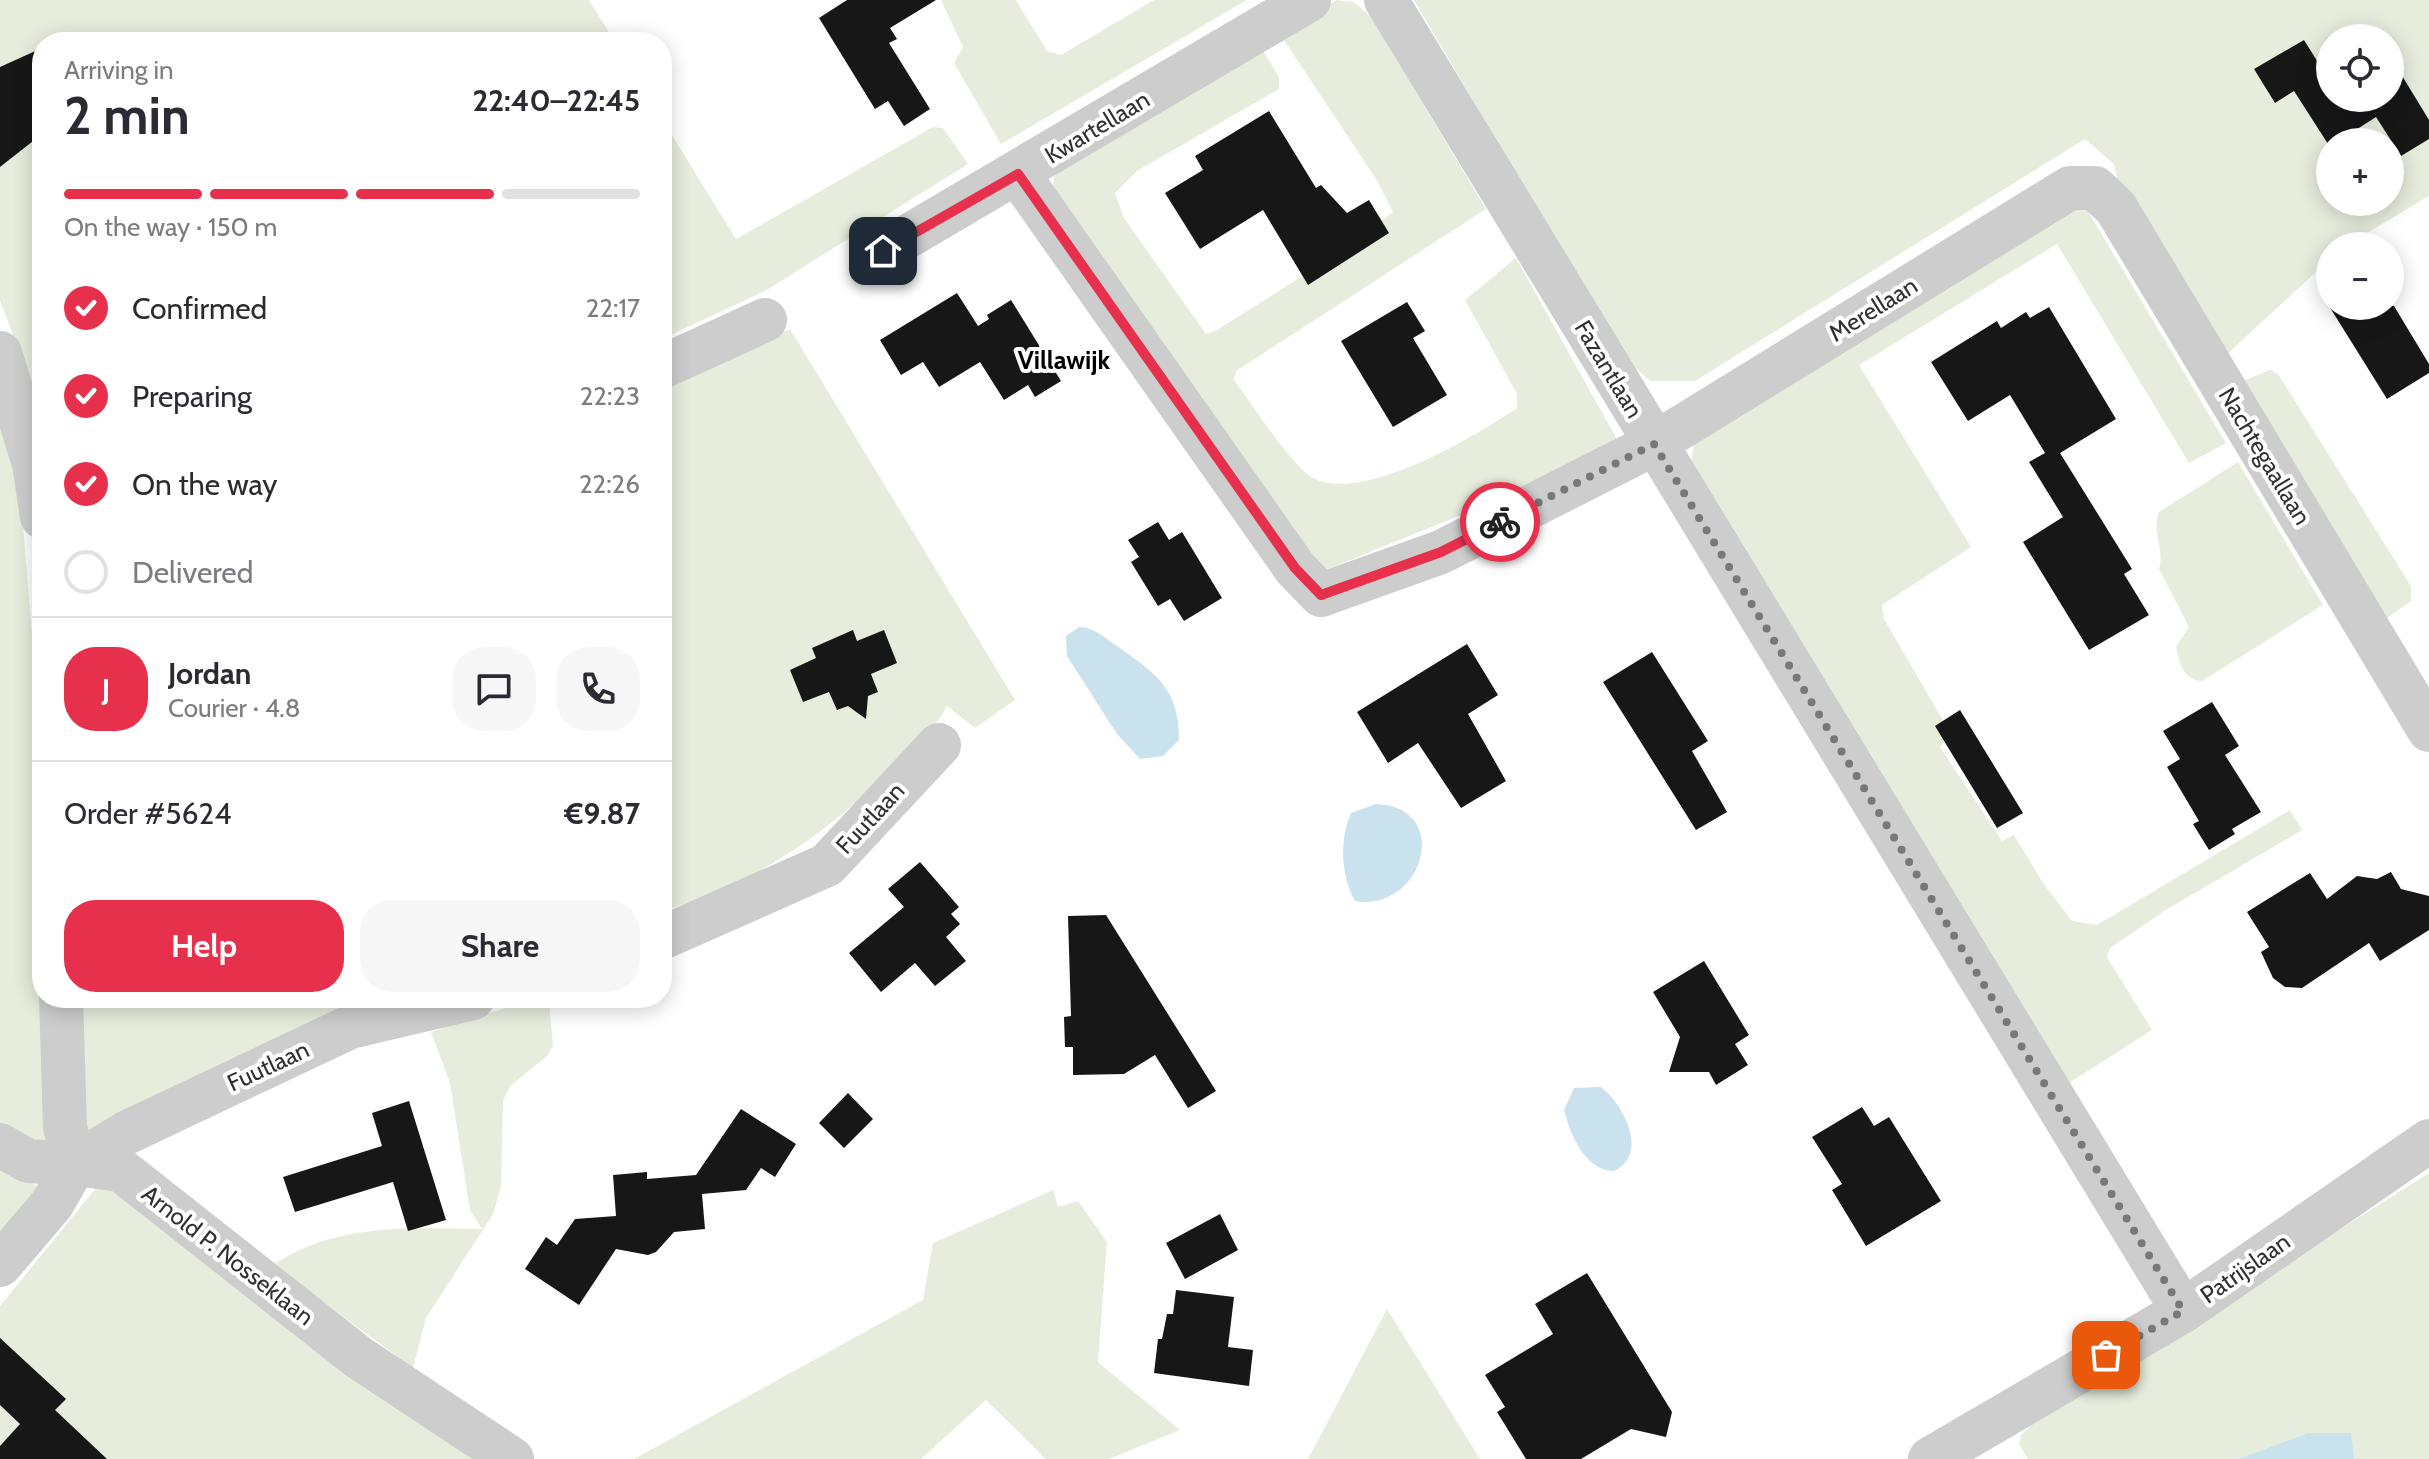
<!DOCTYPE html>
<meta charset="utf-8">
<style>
:root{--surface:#fff;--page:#f7f7f7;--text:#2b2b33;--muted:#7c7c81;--line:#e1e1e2;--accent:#e7314c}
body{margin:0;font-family:Cabin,sans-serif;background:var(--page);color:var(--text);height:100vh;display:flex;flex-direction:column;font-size:30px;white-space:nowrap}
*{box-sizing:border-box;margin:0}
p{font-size:26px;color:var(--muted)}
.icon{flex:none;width:44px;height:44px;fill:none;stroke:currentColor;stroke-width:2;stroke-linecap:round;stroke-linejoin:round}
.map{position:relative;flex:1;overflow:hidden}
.sheet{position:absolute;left:32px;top:32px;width:640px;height:976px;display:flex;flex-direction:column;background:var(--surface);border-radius:32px;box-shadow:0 4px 20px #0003}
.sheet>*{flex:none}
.buttons{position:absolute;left:2316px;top:24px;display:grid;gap:16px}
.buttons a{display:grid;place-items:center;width:88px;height:88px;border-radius:50%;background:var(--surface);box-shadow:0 4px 20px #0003;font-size:40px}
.pin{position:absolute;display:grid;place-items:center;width:68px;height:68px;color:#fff;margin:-34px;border-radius:16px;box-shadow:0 4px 12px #0006}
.courier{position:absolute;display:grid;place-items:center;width:80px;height:80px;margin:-40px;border:6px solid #e7314c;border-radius:50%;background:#fff;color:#222;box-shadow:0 2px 10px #0007}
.summary em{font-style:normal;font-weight:700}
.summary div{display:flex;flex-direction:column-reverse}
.summary{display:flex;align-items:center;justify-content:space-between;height:136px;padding:0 32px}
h1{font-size:52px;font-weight:700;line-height:60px}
.bar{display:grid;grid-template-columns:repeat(4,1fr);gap:12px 8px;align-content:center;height:96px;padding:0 32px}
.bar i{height:10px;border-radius:6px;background:var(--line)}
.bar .selected{background:var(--accent)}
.bar p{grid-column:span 4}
.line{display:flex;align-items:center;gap:20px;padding:0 32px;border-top:2px solid var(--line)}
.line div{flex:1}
.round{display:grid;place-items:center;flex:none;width:84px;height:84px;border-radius:32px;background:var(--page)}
ol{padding:0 32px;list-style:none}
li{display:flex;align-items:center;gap:24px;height:88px}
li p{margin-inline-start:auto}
li .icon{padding:8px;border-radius:50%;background:var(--accent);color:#fff;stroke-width:4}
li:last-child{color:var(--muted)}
li i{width:44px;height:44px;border:4px solid var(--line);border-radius:50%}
.cta{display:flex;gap:16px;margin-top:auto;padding:16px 32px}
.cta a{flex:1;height:92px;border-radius:32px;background:var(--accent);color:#fff;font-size:32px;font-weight:700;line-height:92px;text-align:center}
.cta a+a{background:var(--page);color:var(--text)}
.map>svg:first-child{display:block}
</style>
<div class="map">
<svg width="2429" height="1459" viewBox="0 0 2429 1459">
<rect width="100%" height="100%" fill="#fff"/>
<path fill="#e7eddd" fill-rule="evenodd" d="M 0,0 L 589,0 L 615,42 L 42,42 L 42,413 L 0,300 Z
M 941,0 L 1016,0 L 1047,51 L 1061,55 L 1154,0 L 1247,0 L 1001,144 L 954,63 L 963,47 Z
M 1337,0 L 1354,2 L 1371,17 L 1486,209 L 1236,371 L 1234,380 C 1250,401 1293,469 1315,479 C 1365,502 1474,437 1517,408 L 1517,394 L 1465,300 L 1516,258 L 1618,441 L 1555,477 L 1323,571 L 1053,186 L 1054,176 L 1083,152 L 1260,46 L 1279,77 L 1279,89 L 1137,171 L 1115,193 L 1124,218 L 1206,334 L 1217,330 L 1326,261 L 1393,212 L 1376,179 L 1280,34 Z
M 1414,0 L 2429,0 L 2429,196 L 2345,246 L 2330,246 L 2330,259 L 2223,358 L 2117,180 L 2114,164 L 2085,139 L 1695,381 L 1650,381 L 1623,356 ZM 2330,38 L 2390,38 L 2390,98 L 2330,98 ZM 2330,142 L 2390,142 L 2390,202 L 2330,202 Z
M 662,119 L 736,239 L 933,127 L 943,128 L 968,164 L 765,291 L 662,339 Z
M 2080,198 L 2226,443 L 2189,463 L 2057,244 L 1859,365 L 1971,547 L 1882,605 L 1884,619 L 1951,734 L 1940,747 L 2002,841 L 2014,835 L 2043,883 L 2072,921 L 2097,925 L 2290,810 L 2302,830 L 2166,910 L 2110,948 L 2107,957 L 2152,1030 L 2069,1083 L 1691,462 L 1695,438 Z
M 790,329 L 1015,700 L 975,728 L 947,706 C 934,730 914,747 895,766 C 824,836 758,882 662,911 L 662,385 Z
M 2270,370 L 2278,374 L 2411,586 L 2411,601 L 2383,621 L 2238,383 Z
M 0,408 L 5,419 L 23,525 L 41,744 L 39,921 L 48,1149 L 0,1132 Z
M 2238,462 L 2323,605 L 2202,681 C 2184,680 2179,663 2176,647 L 2189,627 L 2159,569 C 2165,548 2151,532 2159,512 Z
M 77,998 L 401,998 L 92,1132 L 86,1130 Z
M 549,1002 L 553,1046 L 546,1057 L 510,1086 L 503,1101 L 501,1186 L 493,1214 L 426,1318 L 413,1368 L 273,1265 C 336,1223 408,1228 482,1229 L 470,1210 L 450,1083 L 431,1032 L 518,1004 Z
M 0,1164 L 38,1187 L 0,1234 Z
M 2429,1173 L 2429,1459 L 2354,1459 L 2350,1433 L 2308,1433 L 2238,1459 L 2028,1459 L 2019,1444 L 2021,1435 L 2036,1421 Z
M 104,1178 L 497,1459 L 0,1459 L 0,1306 Z
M 1053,1190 L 1058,1207 L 1078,1201 L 1107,1242 L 1098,1362 L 1180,1430 L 1109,1459 L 1046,1459 L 986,1400 L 921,1459 L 634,1459 L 923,1300 L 933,1243 Z
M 1387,1309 L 1480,1459 L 1308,1459 Z"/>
<path fill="#c9e2ed" d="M 1079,627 C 1093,627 1106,638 1117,646 C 1156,674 1179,688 1179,740 L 1163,756 L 1140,759 L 1117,734 L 1067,656 L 1066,636 Z
M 1376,804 C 1454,807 1423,913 1355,901 C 1341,876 1339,840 1351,813 Z
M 1601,1087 C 1623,1104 1650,1154 1614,1171 C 1585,1171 1570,1134 1564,1110 L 1574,1088 Z
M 2308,1433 L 2351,1433 L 2354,1459 L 2238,1459 Z"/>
<path fill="#171717" d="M 847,0 L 936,0 L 890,28 L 897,39 L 889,43 L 930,109 L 904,126 L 888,101 L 875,109 L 819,18 Z
M 2304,40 L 2319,64 L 2330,57 L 2330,98 L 2390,98 L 2390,56 L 2429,120 L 2429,139 L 2401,156 L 2376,117 L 2337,142 L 2330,142 L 2330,147 L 2294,91 L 2275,103 L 2254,69 Z
M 42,48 L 42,134 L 0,167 L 0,67 Z
M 1269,111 L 1316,188 L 1321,185 L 1347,213 L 1369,200 L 1389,233 L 1308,285 L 1263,210 L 1200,249 L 1165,193 L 1203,170 L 1195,156 Z
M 957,293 L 978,326 L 989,319 L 987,315 L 1011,300 L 1061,381 L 1035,397 L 1028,385 L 1004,400 L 980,362 L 939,387 L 923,362 L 901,375 L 880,340 Z
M 1407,302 L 1425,331 L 1413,338 L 1447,395 L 1393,427 L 1341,341 Z
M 2329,306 L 2394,306 L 2429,364 L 2429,373 L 2387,399 Z
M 2049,307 L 2116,419 L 2060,453 L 2132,569 L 2124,574 L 2149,615 L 2089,650 L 2023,542 L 2063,517 L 2029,462 L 2045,453 L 2010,395 L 1968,421 L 1931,362 L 1997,321 L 2001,328 L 2026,312 L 2030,318 Z
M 1158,522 L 1169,540 L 1182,532 L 1222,598 L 1184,621 L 1170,599 L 1158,606 L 1131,562 L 1139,557 L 1128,540 Z
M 853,630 L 857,641 L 884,630 L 897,663 L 871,674 L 878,692 L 868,696 L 866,719 L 848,706 L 837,710 L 829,692 L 803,702 L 790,670 L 816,658 L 812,648 Z
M 1467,644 L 1498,695 L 1468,714 L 1506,781 L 1461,808 L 1418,743 L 1388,763 L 1357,712 Z
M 1652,652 L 1708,741 L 1692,751 L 1727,812 L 1696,830 L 1603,682 Z
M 2212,702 L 2239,746 L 2225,755 L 2261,812 L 2232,829 L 2235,834 L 2209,850 L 2193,824 L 2199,821 L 2167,767 L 2180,759 L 2163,731 Z
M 1960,710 L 2023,813 L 1997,828 L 1935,726 Z
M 920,862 L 959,907 L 951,914 L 960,924 L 946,937 L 966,961 L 935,986 L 915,963 L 881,992 L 849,953 L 904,907 L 888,889 Z
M 2391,872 L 2401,889 L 2429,896 L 2429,930 L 2380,961 L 2369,943 L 2302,988 L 2285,987 L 2273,978 L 2261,952 L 2269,947 L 2247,912 L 2310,873 L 2327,899 L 2357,876 L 2377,879 Z
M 1106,915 L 1216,1091 L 1188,1108 L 1155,1055 L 1124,1074 L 1073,1075 L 1073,1047 L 1065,1047 L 1064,1017 L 1071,1016 L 1068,916 Z
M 1704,961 L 1749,1035 L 1735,1044 L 1748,1065 L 1716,1085 L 1709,1072 L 1669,1072 L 1680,1037 L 1653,992 Z
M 848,1093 L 873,1119 L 844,1148 L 819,1123 Z
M 409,1101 L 446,1220 L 408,1231 L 393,1182 L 295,1212 L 283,1177 L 382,1146 L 372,1113 Z
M 1862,1107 L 1874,1126 L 1889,1117 L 1941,1201 L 1866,1246 L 1832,1190 L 1842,1184 L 1812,1137 Z
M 741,1109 L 796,1144 L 775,1177 L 761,1168 L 746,1190 L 702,1194 L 705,1229 L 674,1232 L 656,1252 L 648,1255 L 616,1249 L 579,1305 L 525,1269 L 546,1237 L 557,1245 L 575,1219 L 616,1216 L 613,1175 L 647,1172 L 647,1179 L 696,1175 Z
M 1220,1214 L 1238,1250 L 1185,1279 L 1166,1243 Z
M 1587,1273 L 1672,1412 L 1666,1437 L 1631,1429 L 1581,1459 L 1526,1459 L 1497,1412 L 1505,1407 L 1485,1375 L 1553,1334 L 1535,1304 Z
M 1176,1290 L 1234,1297 L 1228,1347 L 1253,1350 L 1249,1386 L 1154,1373 L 1158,1339 L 1162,1339 L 1167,1314 L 1173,1314 Z
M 0,1338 L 66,1399 L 55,1410 L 107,1459 L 0,1459 L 0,1446 L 20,1424 L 0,1405 Z"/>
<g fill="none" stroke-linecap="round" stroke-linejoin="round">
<path stroke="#cdcdcd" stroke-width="44" d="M 1386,0 L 2183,1311
M 1018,174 L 1295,568 L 1321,595 L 1441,552 L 1654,444 L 2070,188 L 2095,188 L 2116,208 L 2429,730
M 883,251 L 1309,0
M 0,353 L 34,464 L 42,517
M 662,367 L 765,320
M 662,938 L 827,865 L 939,745
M 61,998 L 65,1127 L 75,1164 L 121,1170 L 358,1357 L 512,1459
M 0,1145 L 28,1161 L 75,1164
M 0,1265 L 52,1204 L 75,1164 L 126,1133 L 350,1027 L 473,998
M 1930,1459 L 2183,1311 L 2429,1141"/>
</g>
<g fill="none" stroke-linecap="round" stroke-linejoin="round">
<path stroke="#787878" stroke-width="8" stroke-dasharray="0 14.4" d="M 1500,522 L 1654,444 L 2183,1311 L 2106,1355"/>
<path stroke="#e7314c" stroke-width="10" d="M 883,251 L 1018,174 L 1295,568 L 1321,595 L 1441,552 L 1500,522"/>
</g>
<g text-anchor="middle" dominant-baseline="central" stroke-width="8" stroke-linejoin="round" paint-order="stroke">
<g font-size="24" fill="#303030" stroke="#fff">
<text transform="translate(1097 127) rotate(-31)">Kwartellaan</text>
<text transform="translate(1873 309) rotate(-32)">Merellaan</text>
<text transform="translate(1609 369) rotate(59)">Fazantlaan</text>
<text transform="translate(2265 456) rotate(59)">Nachtegaallaan</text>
<text transform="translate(870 818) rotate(-47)">Fuutlaan</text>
<text transform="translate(268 1066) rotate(-25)">Fuutlaan</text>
<text transform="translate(228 1255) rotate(38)">Arnold P. Nosseklaan</text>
<text transform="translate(2245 1268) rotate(-35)">Patrijslaan</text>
</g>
<g font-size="26" font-weight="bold" fill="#000" stroke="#fff">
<text x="1064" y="360">Villawijk</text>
</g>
</g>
</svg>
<div class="buttons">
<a><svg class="icon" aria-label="locate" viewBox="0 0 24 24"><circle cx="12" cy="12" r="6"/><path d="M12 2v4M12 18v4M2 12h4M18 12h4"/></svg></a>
<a>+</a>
<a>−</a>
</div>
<div class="pin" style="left:2106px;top:1355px;background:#ea580c"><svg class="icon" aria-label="bag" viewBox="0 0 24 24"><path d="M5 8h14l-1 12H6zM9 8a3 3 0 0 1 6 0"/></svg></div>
<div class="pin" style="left:883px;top:251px;background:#1f2937"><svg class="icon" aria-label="home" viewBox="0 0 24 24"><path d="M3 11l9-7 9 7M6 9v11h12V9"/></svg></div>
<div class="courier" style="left:1500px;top:522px"><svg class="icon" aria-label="bike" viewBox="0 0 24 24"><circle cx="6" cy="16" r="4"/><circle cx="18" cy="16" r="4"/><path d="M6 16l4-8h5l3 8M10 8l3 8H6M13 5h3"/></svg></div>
<section class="sheet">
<div class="summary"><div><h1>2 min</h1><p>Arriving in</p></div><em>22:40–22:45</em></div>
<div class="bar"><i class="selected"></i><i class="selected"></i><i class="selected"></i><i></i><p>On the way · 150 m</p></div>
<ol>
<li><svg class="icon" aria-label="check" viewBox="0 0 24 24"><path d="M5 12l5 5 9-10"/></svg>Confirmed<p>22:17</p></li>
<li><svg class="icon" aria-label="check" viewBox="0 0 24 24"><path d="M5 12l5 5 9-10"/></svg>Preparing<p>22:23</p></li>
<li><svg class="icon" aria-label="check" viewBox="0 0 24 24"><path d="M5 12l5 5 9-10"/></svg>On the way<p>22:26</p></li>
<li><i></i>Delivered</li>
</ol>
<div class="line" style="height:144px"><b class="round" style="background:var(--accent);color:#fff">J</b><div><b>Jordan</b><p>Courier · 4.8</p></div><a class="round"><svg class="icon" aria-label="chat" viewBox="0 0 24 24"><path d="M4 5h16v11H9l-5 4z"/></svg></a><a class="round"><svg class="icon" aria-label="phone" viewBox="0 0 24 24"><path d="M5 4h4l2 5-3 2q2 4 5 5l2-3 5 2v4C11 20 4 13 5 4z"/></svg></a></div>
<div class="line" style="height:104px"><div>Order #5624</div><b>€9.87</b></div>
<div class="cta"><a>Help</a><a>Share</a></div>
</section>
</div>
